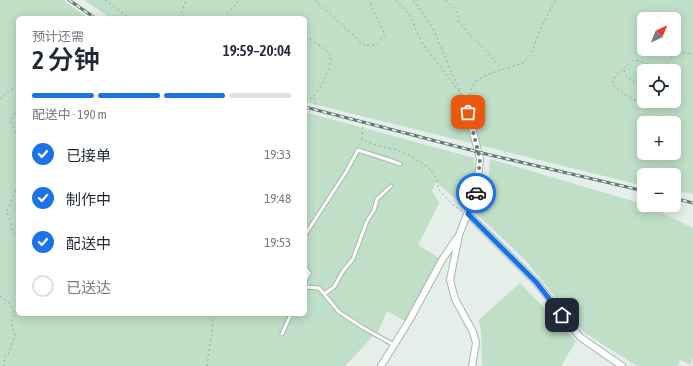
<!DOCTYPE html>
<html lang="zh">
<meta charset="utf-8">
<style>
:root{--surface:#fff;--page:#f6f6f7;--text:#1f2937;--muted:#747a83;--line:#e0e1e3;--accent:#1a73e8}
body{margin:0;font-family:"Asap Condensed","Noto Sans SC",sans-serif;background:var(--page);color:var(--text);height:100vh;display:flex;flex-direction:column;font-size:15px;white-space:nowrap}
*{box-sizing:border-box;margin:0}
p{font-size:13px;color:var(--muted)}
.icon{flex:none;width:22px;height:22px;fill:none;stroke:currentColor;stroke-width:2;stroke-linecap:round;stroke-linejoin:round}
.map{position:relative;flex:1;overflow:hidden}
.details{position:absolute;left:16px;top:16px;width:291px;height:300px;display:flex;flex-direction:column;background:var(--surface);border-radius:6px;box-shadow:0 2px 10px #0003}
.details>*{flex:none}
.needle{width:26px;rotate:43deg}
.controls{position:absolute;left:637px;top:12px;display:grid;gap:8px}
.controls a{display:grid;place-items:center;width:44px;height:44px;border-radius:6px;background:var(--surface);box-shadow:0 2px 10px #0003;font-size:20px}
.pin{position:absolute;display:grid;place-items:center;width:34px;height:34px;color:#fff;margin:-17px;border-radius:8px;box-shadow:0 2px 6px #0006}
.courier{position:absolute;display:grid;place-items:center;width:40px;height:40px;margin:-20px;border:3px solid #1a73e8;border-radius:50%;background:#fff;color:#222;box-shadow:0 1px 5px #0007}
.headline em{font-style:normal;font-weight:600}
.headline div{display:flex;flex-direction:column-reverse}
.headline{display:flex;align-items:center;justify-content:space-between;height:68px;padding:0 16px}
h1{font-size:26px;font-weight:600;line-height:30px}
.bar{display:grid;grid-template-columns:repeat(4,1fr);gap:6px 4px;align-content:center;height:48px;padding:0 16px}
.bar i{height:5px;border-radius:3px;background:var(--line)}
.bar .current{background:var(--accent)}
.bar p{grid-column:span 4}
ol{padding:0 16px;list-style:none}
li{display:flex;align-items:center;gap:12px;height:44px}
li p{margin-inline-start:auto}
li .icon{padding:4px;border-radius:50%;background:var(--accent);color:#fff;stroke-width:4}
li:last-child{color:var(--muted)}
li i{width:22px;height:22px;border:2px solid var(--line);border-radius:50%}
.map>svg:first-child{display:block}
</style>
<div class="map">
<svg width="693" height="366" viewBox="0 0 693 366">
<rect width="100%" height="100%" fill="#e6eeea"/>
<path fill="#bfdfc7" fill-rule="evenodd" d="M 0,0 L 63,0 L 88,18 L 18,18 L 18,314 L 305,314 L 305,112 L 474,158 L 476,183 L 469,200 L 459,202 L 436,182 L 432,191 L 439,203 L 418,245 L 439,258 L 405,321 L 387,311 L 379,330 L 345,366 L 0,366 Z
M 84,0 L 693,0 L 693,194 L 674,190 L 674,175 L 644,175 L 644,186 L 305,102 L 305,18 L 111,18 ZM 644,19 L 674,19 L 674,49 L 644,49 ZM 644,71 L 674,71 L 674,101 L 644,101 ZM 644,123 L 674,123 L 674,153 L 644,153 Z
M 490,159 L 646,205 L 693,228 L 693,356 L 691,365 L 680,360 L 678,366 L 637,366 L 583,332 L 526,261 L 476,213 L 488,187 Z
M 520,283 L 576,341 L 561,366 L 482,366 L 481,333 L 479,320 Z"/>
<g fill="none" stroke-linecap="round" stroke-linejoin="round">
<g stroke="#a8b6b1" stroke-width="5">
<path id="lane" d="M 391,186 L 377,199 L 374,210 L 367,221 L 353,259 L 343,271 L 334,287 L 324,294 L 339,312 L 362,327 L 394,345
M 305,235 L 346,172 L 358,150 L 389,160 L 400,164
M 305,267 L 309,273 L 305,281
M 305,287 L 319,288 L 324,294
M 282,334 L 291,314"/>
</g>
<g stroke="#a8b6b1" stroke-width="8">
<path id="street" d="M 468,112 L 480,159 L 477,189 L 459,235 L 450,280 L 455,299 L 473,332 L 476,343 L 472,366
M 468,214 L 536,282 L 580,337 L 622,366
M 381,366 L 409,321 L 442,260 L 457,238"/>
</g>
<path stroke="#87b1a2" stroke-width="1" stroke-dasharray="2 3" stroke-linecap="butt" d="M 105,0 L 129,18
M 315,0 L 365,46 L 377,44 L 385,35 L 371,6 L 370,0
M 396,0 L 409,14 L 422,43 L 462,95
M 413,0 L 432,26 L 466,106
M 446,0 L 458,13 L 458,20 L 467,32 L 492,57 L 502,69
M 180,18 L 186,0
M 224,18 C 227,10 236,8 238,0
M 624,70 L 626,76 L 644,88
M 305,98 L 310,99 C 323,88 327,73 332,57 L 325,49 L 310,39
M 0,99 C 5,94 11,88 18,87
M 657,101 L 654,106 C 643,106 619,93 612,84 L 615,77 L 633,60 L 641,61 L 660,70 C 673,58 672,50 693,54
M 469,105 L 471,89 L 476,81 L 488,74 L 523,63 L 531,55 L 540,30 L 555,0
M 18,109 L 10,121 L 17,135 L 18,140
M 305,116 L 312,109 L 316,102 L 313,97
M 363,122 L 362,138 L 372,144 L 397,150 L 412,157 L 428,167 L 437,179 L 438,189 L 454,206 L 462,211
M 359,145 L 362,139
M 18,186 L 7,211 L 13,232 L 18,238
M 0,296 L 9,303 L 15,313 L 11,323 L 15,335 L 8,355 L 4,357 L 5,364 L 2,366
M 207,366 C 209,348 213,332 213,314"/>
<use href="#lane" stroke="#fff" stroke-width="3"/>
<use href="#street" stroke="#fff" stroke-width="6"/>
<g stroke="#5f7b73" stroke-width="3">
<path id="rail" d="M 69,0 L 95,18
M 305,107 L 486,154 L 644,191
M 674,198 L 693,203"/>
</g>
<use href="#rail" stroke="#f6fbf8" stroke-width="1.5" stroke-dasharray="4.5" stroke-linecap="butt"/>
</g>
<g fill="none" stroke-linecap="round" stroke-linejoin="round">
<path stroke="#697d76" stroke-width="4" stroke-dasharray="0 7.2" d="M 468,112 L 480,159 L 477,189 L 476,193"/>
<path stroke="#1a73e8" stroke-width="5" d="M 476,193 L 468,214 L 536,282 L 562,315"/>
</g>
</svg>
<div class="controls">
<a><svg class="needle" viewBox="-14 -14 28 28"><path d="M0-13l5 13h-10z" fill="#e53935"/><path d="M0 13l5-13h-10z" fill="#747a83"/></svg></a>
<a><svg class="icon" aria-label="locate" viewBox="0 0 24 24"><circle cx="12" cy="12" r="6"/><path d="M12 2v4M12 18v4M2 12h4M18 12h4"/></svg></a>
<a>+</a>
<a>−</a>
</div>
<div class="pin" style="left:468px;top:112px;background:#ea580c"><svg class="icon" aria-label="bag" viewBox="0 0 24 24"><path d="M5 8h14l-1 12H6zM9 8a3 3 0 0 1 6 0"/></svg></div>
<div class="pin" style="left:562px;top:315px;background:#1f2937"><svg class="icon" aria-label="home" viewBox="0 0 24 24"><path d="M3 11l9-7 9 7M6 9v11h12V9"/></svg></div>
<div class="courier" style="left:476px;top:193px"><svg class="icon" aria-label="car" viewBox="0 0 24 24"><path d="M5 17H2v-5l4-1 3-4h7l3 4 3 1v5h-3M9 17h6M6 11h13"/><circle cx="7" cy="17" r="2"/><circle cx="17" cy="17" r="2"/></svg></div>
<section class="details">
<div class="headline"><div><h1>2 分钟</h1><p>预计还需</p></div><em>19:59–20:04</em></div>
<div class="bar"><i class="current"></i><i class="current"></i><i class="current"></i><i></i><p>配送中 · 190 m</p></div>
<ol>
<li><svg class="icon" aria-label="check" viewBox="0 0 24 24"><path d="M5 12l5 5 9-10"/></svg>已接单<p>19:33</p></li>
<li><svg class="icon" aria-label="check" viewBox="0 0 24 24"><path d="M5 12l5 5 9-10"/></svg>制作中<p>19:48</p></li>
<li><svg class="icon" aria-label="check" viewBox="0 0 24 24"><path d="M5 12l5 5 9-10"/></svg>配送中<p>19:53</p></li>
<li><i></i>已送达</li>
</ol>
</section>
</div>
